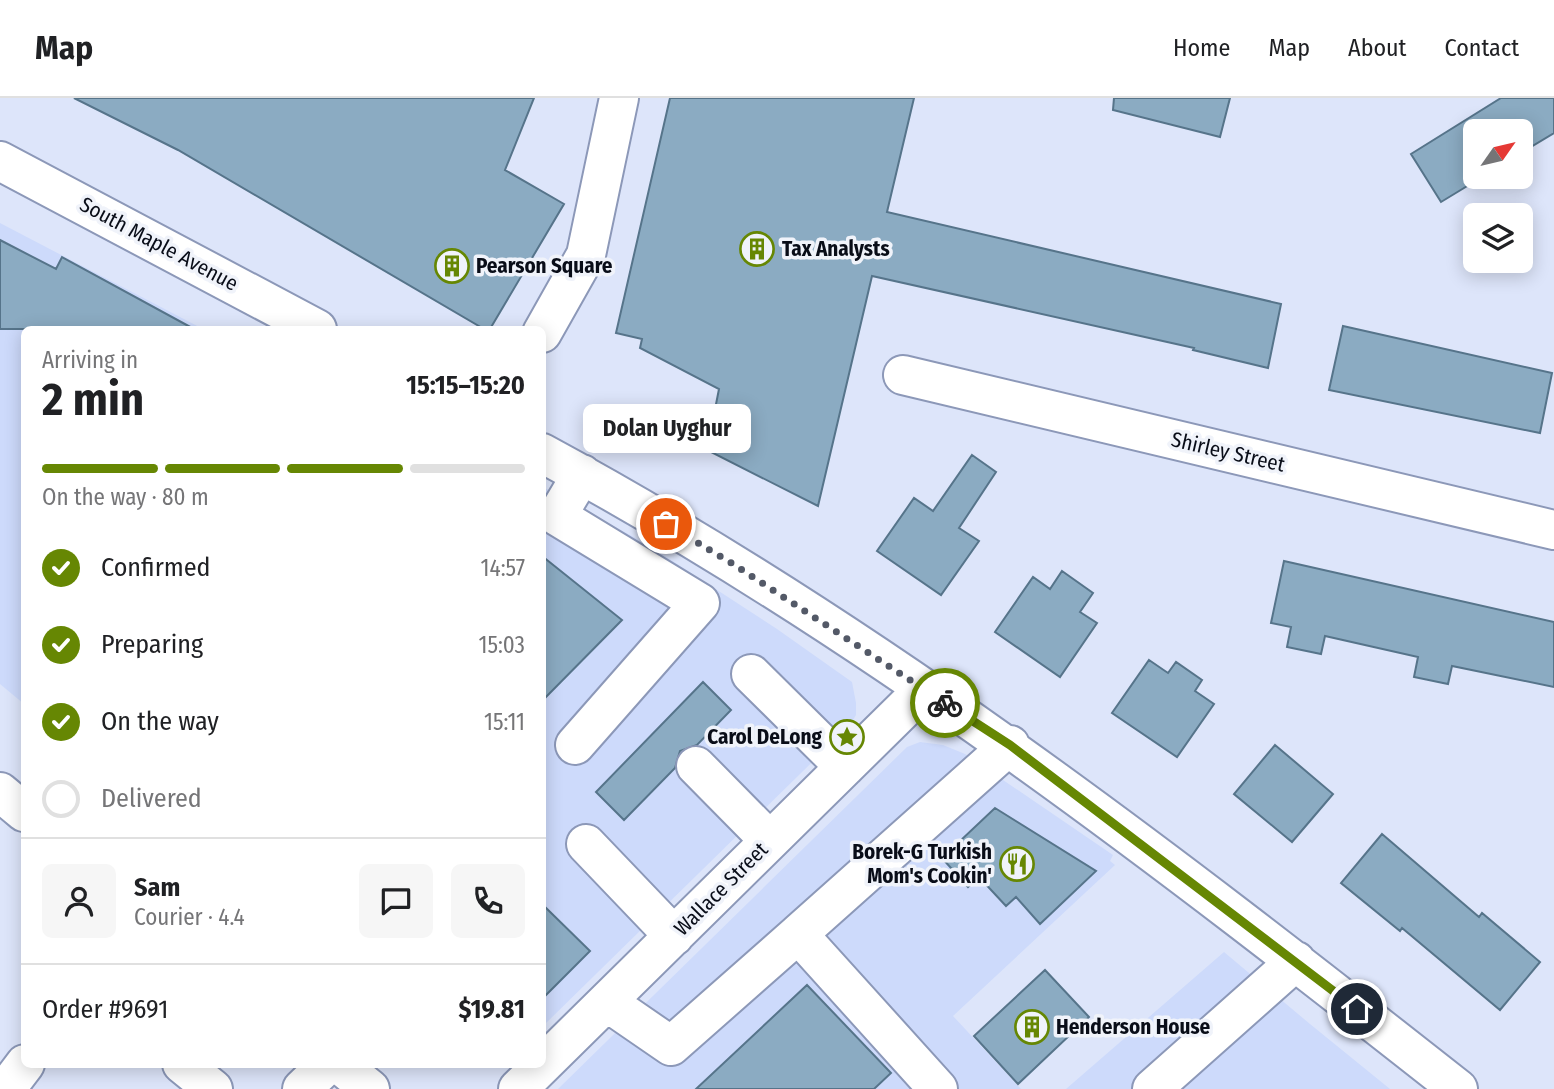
<!DOCTYPE html>
<meta charset="utf-8">
<style>
:root{--surface:#fff;--page:#f6f6f6;--text:#202124;--muted:#757577;--line:#e0e0e0;--accent:#668703}
body{margin:0;font-family:"Fira Sans Condensed",sans-serif;background:var(--page);color:var(--text);height:100vh;display:flex;flex-direction:column;font-size:26px;white-space:nowrap}
*{box-sizing:border-box;margin:0}
p{font-size:23px;color:var(--muted)}
.icon{flex:none;width:38px;height:38px;fill:none;stroke:currentColor;stroke-width:2;stroke-linecap:round;stroke-linejoin:round}
.map{position:relative;flex:1;overflow:hidden}
.sheet{position:absolute;left:21px;top:228px;width:525px;height:742px;display:flex;flex-direction:column;background:var(--surface);border-radius:10px;box-shadow:0 4px 18px #0003}
.sheet>*{flex:none}
.needle{width:46px;rotate:56deg}
.tools{position:absolute;left:1463px;top:21px;display:grid;gap:14px}
.tools a{display:grid;place-items:center;width:70px;height:70px;border-radius:10px;background:var(--surface);box-shadow:0 4px 18px #0003;font-size:35px}
.pin{position:absolute;display:grid;place-items:center;width:60px;height:60px;color:#fff;margin:-30px;border:4px solid #fff;border-radius:50%;box-shadow:0 2px 7px #0007}
.courier{position:absolute;display:grid;place-items:center;width:70px;height:70px;margin:-35px;border:5px solid #668703;border-radius:50%;background:#fff;color:#222;box-shadow:0 2px 9px #0007}
.bubble{position:absolute;height:49px;border-radius:10px;background:var(--surface);box-shadow:0 4px 18px #0003;font-size:23px;font-weight:700;line-height:49px;text-align:center}
.overview em{font-style:normal;font-weight:700}
.overview div{display:flex;flex-direction:column-reverse}
.overview{display:flex;align-items:center;justify-content:space-between;height:119px;padding:0 21px}
h1{font-size:46px;font-weight:700;line-height:52px}
.bar{display:grid;grid-template-columns:repeat(4,1fr);gap:10px 7px;align-content:center;height:84px;padding:0 21px}
.bar i{height:9px;border-radius:5px;background:var(--line)}
.bar .selected{background:var(--accent)}
.bar p{grid-column:span 4}
.line{display:flex;align-items:center;gap:18px;padding:0 21px;border-top:2px solid var(--line)}
.line div{flex:1}
.round{display:grid;place-items:center;flex:none;width:74px;height:74px;border-radius:10px;background:var(--page)}
ol{padding:0 21px;list-style:none}
li{display:flex;align-items:center;gap:21px;height:77px}
li p{margin-inline-start:auto}
li .icon{padding:7px;border-radius:50%;background:var(--accent);color:#fff;stroke-width:4}
li:last-child{color:var(--muted)}
li i{width:38px;height:38px;border:4px solid var(--line);border-radius:50%}
header{display:flex;align-items:center;gap:42px;box-sizing:border-box;height:98px;padding:0 35px;background:var(--surface);border-bottom:2px solid var(--line)}
header strong{font-size:33px}
nav{display:flex;gap:38px;margin-inline-start:auto;font-size:24px}
.map>svg:first-child{display:block}
</style>
<header>
<strong>Map</strong>
<nav><a>Home</a><a>Map</a><a>About</a><a>Contact</a></nav>
</header>
<div class="map">
<svg width="1554" height="991" viewBox="0 0 1554 991">
<rect width="100%" height="100%" fill="#dde5fa"/>
<path fill="#cddafb" d="M 0,125 L 203,231 L 24,231 L 24,606 L 0,586 Z
M 543,389 L 648,447 L 777,531 L 852,584 L 856,605 L 856,617 L 850,627 L 543,928 Z
M 920,644 L 943,647 L 965,656 L 1113,757 L 1110,763 L 1115,767 L 953,918 L 1021,991 L 558,991 L 907,649 Z
M 1224,854 L 1310,926 L 1390,991 L 1066,991 Z"/>
<path fill="#8babc2" stroke="#56748a" stroke-width="2" d="M 74,0 L 534,0 L 505,72 L 564,106 L 490,231 L 484,231 L 178,52 Z
M 670,0 L 914,0 L 887,114 L 1281,206 L 1268,270 L 1193,252 L 1194,250 L 872,178 L 818,408 L 707,352 L 719,291 L 640,250 L 642,241 L 616,235 Z
M 1114,0 L 1230,0 L 1220,39 L 1113,12 Z
M 1501,0 L 1554,0 L 1554,35 L 1521,55 L 1521,33 L 1475,33 L 1475,79 L 1482,79 L 1441,104 L 1411,56 Z
M 0,142 L 56,171 L 62,159 L 194,231 L 0,231 Z
M 1343,228 L 1552,275 L 1540,335 L 1329,292 Z
M 972,357 L 996,374 L 959,430 L 979,443 L 941,497 L 877,453 L 914,400 L 933,413 Z
M 542,458 L 622,522 L 542,603 Z
M 1284,463 L 1554,524 L 1554,589 L 1452,568 L 1448,586 L 1414,579 L 1418,559 L 1325,538 L 1321,556 L 1287,549 L 1291,529 L 1271,525 Z
M 1062,473 L 1093,495 L 1080,514 L 1097,525 L 1060,579 L 995,534 L 1033,479 L 1050,491 Z
M 1149,562 L 1168,575 L 1176,564 L 1202,582 L 1195,593 L 1214,606 L 1177,659 L 1112,615 Z
M 703,584 L 731,612 L 697,647 L 680,653 L 675,670 L 624,722 L 596,694 Z
M 1275,647 L 1333,696 L 1292,744 L 1234,696 Z
M 995,710 L 1096,773 L 1040,826 L 1016,799 L 1006,808 L 979,779 L 968,789 L 942,760 Z
M 1382,736 L 1479,819 L 1482,815 L 1540,864 L 1500,912 L 1402,830 L 1400,833 L 1341,785 Z
M 542,806 L 590,853 L 542,901 Z
M 1045,872 L 1089,919 L 1018,986 L 974,938 Z
M 807,887 L 891,975 L 874,991 L 696,991 Z"/>
<g fill="none" stroke-linecap="round" stroke-linejoin="round">
<g stroke="#8c98b8" stroke-width="42">
<path id="minor" d="M 0,63 L 317,231
M 542,235 L 586,157 L 619,0
M 903,277 L 1554,432
M 542,355 C 870,532 1166,761 1458,991
M 751,576 L 845,669
M 575,647 L 700,505 L 557,418 L 582,376
M 696,668 L 769,742
M 586,746 L 674,838
M 607,904 L 671,948 L 798,836
M 182,966 L 213,991
M 6,991 L 25,966
M 302,991 L 328,966
M 518,991 L 924,591
M 938,991 L 798,836 L 1010,647
M 1152,991 L 1296,863"/>
</g>
<g stroke="#8c98b8" stroke-width="42">
<path id="major" d="M 0,694 L 24,714
M 339,966 L 370,991"/>
</g>
<use href="#minor" stroke="#fff" stroke-width="38"/>
<use href="#major" stroke="#fff" stroke-width="38"/>
</g>
<g fill="none" stroke-linecap="round" stroke-linejoin="round">
<path stroke="#535967" stroke-width="7" stroke-dasharray="0 12.6" d="M 666,426 L 730,464 L 945,605"/>
<path stroke="#668703" stroke-width="9" d="M 945,605 L 1010,647 L 1357,911"/>
</g>
<defs>
<g id="building-ring" transform="scale(1.75)"><circle r="9.5" fill="#f0f3fa" stroke="#668703" stroke-width="1.5"/><path d="M-4-6H4V6H1V3H-1V6H-4ZM-2.5-4.3h1.7v1.8h-1.7ZM.8-4.3h1.7v1.8H.8ZM-2.5-1h1.7V.8h-1.7ZM.8-1h1.7V.8H.8Z" fill="#668703"/></g>
<g id="sight-ring" transform="scale(1.75)"><circle r="9.5" fill="#f0f3fa" stroke="#668703" stroke-width="1.5"/><path d="M0-6L1.8-2.2L6-1.7L2.9 1.2L3.7 5.4L0 3.3L-3.7 5.4L-2.9 1.2L-6-1.7L-1.8-2.2Z" fill="#668703"/></g>
<g id="restaurant-ring" transform="scale(1.75)"><circle r="9.5" fill="#f0f3fa" stroke="#668703" stroke-width="1.5"/><path d="M-5-6h1v4h1v-4h1v4h1v-4h1v5L-1.5 .5V6h-2V.5L-5-1ZM5-6V6H3V1.5H1.5Q1.5-4 5-6Z" fill="#668703"/></g>
</defs>
<g fill-rule="evenodd">
<use href="#building-ring" x="757" y="151"/>
<use href="#building-ring" x="452" y="168"/>
<use href="#sight-ring" x="847" y="639"/>
<use href="#restaurant-ring" x="1017" y="766"/>
<use href="#building-ring" x="1032" y="929"/>
</g>
<g text-anchor="middle" dominant-baseline="central" stroke-width="7" stroke-linejoin="round" paint-order="stroke">
<g font-size="21" fill="#090d18" stroke="#f0f3fa">
<text transform="translate(159 146) rotate(28)">South Maple Avenue</text>
<text transform="translate(1228 354) rotate(13)">Shirley Street</text>
<text transform="translate(721 791) rotate(-45)">Wallace Street</text>
</g>
<g font-size="21" font-weight="bold" fill="#090d18" stroke="#f0f3fa" text-anchor="start">
<text x="782" y="151">Tax Analysts</text>
<text x="476" y="168">Pearson Square</text>
<text x="822" y="639" text-anchor="end">Carol DeLong</text>
<text x="992" y="754" text-anchor="end">Borek-G Turkish<tspan x="992" dy="24">Mom's Cookin'</tspan></text>
<text x="1056" y="929">Henderson House</text>
</g>
</g>
</svg>
<div class="tools">
<a><svg class="needle" viewBox="-14 -14 28 28"><path d="M0-13l5 13h-10z" fill="#e53935"/><path d="M0 13l5-13h-10z" fill="#757577"/></svg></a>
<a><svg class="icon" aria-label="layers" viewBox="0 0 24 24"><path d="M12 4l9 5-9 5-9-5zM3 14l9 5 9-5"/></svg></a>
</div>
<div class="pin" style="left:666px;top:426px;background:#ea580c"><svg class="icon" aria-label="bag" viewBox="0 0 24 24"><path d="M5 8h14l-1 12H6zM9 8a3 3 0 0 1 6 0"/></svg></div>
<div class="pin" style="left:1357px;top:911px;background:#1f2937"><svg class="icon" aria-label="home" viewBox="0 0 24 24"><path d="M3 11l9-7 9 7M6 9v11h12V9"/></svg></div>
<div class="courier" style="left:945px;top:605px"><svg class="icon" aria-label="bike" viewBox="0 0 24 24"><circle cx="6" cy="16" r="4"/><circle cx="18" cy="16" r="4"/><path d="M6 16l4-8h5l3 8M10 8l3 8H6M13 5h3"/></svg></div>
<div class="bubble" style="left:583px;top:306px;width:168px">Dolan Uyghur</div>
<section class="sheet">
<div class="overview"><div><h1>2 min</h1><p>Arriving in</p></div><em>15:15–15:20</em></div>
<div class="bar"><i class="selected"></i><i class="selected"></i><i class="selected"></i><i></i><p>On the way · 80 m</p></div>
<ol>
<li><svg class="icon" aria-label="check" viewBox="0 0 24 24"><path d="M5 12l5 5 9-10"/></svg>Confirmed<p>14:57</p></li>
<li><svg class="icon" aria-label="check" viewBox="0 0 24 24"><path d="M5 12l5 5 9-10"/></svg>Preparing<p>15:03</p></li>
<li><svg class="icon" aria-label="check" viewBox="0 0 24 24"><path d="M5 12l5 5 9-10"/></svg>On the way<p>15:11</p></li>
<li><i></i>Delivered</li>
</ol>
<div class="line" style="height:126px"><a class="round"><svg class="icon" aria-label="person" viewBox="0 0 24 24"><circle cx="12" cy="8" r="4"/><path d="M4 21q1-7 8-7t8 7"/></svg></a><div><b>Sam</b><p>Courier · 4.4</p></div><a class="round"><svg class="icon" aria-label="chat" viewBox="0 0 24 24"><path d="M4 5h16v11H9l-5 4z"/></svg></a><a class="round"><svg class="icon" aria-label="phone" viewBox="0 0 24 24"><path d="M5 4h4l2 5-3 2q2 4 5 5l2-3 5 2v4C11 20 4 13 5 4z"/></svg></a></div>
<div class="line" style="height:91px"><div>Order #9691</div><b>$19.81</b></div>
</section>
</div>
